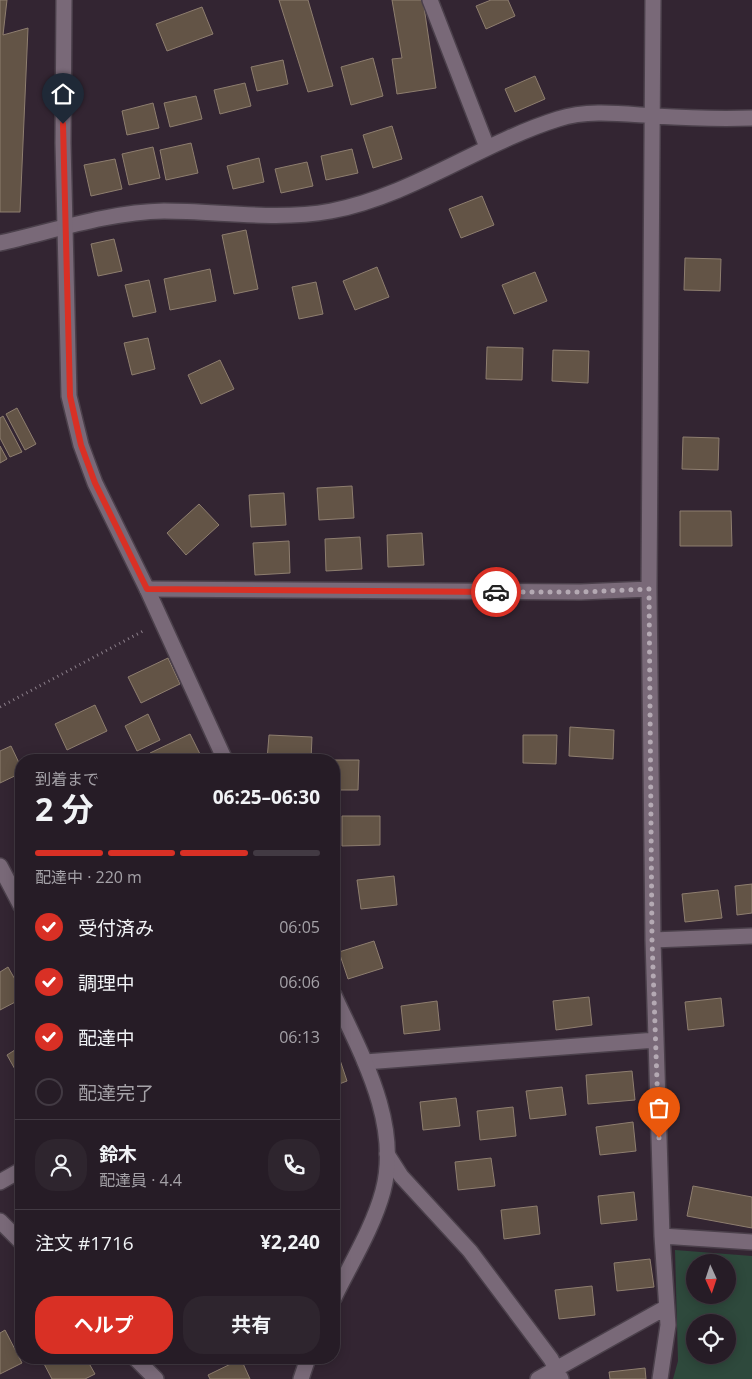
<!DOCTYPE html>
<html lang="ja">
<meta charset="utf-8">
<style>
:root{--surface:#261c26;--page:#2e252e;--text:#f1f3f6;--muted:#a4a1a7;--line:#423a43;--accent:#d93025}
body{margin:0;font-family:"Open Sans","Noto Sans JP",sans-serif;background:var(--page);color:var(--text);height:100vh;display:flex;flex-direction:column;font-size:19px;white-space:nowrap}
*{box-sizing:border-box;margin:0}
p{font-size:16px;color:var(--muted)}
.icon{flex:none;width:28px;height:28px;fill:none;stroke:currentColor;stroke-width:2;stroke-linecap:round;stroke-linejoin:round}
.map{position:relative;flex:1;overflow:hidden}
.panel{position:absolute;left:15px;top:754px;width:325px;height:610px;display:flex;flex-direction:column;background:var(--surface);border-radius:20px;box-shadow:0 2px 12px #0003,0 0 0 1px var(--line)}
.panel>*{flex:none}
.needle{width:32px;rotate:177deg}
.tools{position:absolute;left:686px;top:1254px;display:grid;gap:10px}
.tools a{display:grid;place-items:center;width:50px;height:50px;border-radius:50%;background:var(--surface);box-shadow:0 2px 12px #0003,0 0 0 1px var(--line);font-size:25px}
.pin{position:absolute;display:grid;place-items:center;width:42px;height:42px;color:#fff;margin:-51px -21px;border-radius:50% 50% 50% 0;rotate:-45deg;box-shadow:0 0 5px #0007}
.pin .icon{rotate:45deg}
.courier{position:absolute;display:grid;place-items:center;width:50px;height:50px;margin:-25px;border:4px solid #d93025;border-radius:50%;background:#fff;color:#222;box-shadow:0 1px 6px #0007}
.head em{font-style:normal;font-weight:700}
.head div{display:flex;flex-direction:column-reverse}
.head{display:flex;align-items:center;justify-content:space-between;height:85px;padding:0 20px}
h1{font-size:32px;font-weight:700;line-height:38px}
.bar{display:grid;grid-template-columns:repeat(4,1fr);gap:8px 5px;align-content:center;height:60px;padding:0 20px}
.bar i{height:6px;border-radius:4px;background:var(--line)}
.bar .current{background:var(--accent)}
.bar p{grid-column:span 4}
.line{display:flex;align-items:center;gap:12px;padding:0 20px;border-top:1px solid var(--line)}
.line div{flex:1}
.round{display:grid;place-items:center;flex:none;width:52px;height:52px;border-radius:20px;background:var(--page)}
ol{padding:0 20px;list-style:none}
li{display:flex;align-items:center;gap:15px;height:55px}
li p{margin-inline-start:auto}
li .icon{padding:5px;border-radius:50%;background:var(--accent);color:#fff;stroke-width:4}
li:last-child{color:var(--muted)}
li i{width:28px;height:28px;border:2px solid var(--line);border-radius:50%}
.cta{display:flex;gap:10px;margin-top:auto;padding:10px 20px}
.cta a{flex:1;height:58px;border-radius:20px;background:var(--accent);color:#fff;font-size:20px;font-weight:700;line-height:58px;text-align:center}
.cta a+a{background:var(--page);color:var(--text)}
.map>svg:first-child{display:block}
</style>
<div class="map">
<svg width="752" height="1379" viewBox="0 0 752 1379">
<rect width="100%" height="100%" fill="#332532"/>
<path fill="#2e493c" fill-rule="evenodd" d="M 675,1250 L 752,1256 L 752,1379 L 673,1379 L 678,1361 ZM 695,1262 L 728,1262 L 728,1295 L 695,1295 ZM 695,1322 L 728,1322 L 728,1355 L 695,1355 Z"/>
<path fill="#635446" stroke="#8e7e6f" d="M 0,0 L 7,0 L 3,35 L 28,28 L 20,212 L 0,212 Z
M 279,0 L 308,0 L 333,86 L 308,92 Z
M 392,0 L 423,0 L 436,88 L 397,94 L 392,59 L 402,58 Z
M 491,0 L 508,0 L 515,16 L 486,29 L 476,6 Z
M 202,7 L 213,34 L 167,51 L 156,24 Z
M 373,58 L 383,96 L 351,105 L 341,67 Z
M 283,60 L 288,84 L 257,91 L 251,67 Z
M 535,76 L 545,99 L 515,112 L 505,89 Z
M 245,83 L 251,106 L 220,114 L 214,90 Z
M 196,96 L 202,119 L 170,127 L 164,103 Z
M 153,103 L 159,128 L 127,135 L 122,111 Z
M 392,126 L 402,159 L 373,168 L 363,135 Z
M 191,143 L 198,173 L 166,180 L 160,150 Z
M 153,147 L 160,178 L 129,185 L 122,154 Z
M 352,149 L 358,173 L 326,180 L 321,156 Z
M 259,158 L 264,182 L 233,189 L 227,166 Z
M 115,159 L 122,189 L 91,196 L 84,165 Z
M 307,162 L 313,186 L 281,193 L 275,169 Z
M 482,196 L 494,225 L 461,238 L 449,209 Z
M 246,230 L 258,289 L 234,294 L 222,235 Z
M 114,239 L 122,271 L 98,276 L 91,244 Z
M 685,258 L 721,259 L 720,291 L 684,290 Z
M 377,267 L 389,297 L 355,310 L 343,281 Z
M 210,269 L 216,301 L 170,310 L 164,279 Z
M 535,272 L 547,301 L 514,314 L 502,285 Z
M 149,280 L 156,312 L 133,317 L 125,285 Z
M 316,282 L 323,314 L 299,319 L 292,287 Z
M 148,338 L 155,369 L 132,375 L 124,343 Z
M 487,347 L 523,348 L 522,380 L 486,379 Z
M 553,350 L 589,351 L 588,383 L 552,381 Z
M 220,360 L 234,389 L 201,404 L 188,375 Z
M 17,408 L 36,444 L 25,450 L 6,414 Z
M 3,416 L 22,452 L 10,457 L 0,438 L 0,418 Z
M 683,437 L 719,438 L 718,470 L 682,469 Z
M 0,446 L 7,459 L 0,463 Z
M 352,486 L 354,518 L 319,520 L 317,488 Z
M 284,493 L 286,525 L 251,527 L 249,495 Z
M 199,504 L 219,525 L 186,555 L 167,533 Z
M 680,511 L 731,511 L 732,546 L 680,546 Z
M 422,533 L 424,565 L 388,567 L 387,535 Z
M 360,537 L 362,569 L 326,571 L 325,539 Z
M 289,541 L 290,573 L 255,575 L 253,543 Z
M 168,658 L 180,684 L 141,703 L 128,677 Z
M 95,705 L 107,731 L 67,750 L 55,724 Z
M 148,714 L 160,740 L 137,751 L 125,726 Z
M 570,727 L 614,730 L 613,759 L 569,756 Z
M 190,734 L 203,760 L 154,760 L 150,753 Z
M 269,735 L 312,737 L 311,760 L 267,760 Z
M 523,735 L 557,735 L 556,764 L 523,763 Z
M 11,746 L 21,767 L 21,773 L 0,783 L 0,751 Z
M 329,760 L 359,760 L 358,790 L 334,790 L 334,760 Z
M 342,816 L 380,816 L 380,845 L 342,846 Z
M 394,876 L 397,905 L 361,909 L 357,880 Z
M 752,884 L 752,913 L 737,915 L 735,886 Z
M 718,890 L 722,918 L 685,922 L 682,894 Z
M 374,941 L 383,968 L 348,979 L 339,952 Z
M 8,967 L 21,990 L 21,999 L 0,1010 L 0,972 Z
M 589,997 L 592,1025 L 556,1030 L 553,1001 Z
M 721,998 L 724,1026 L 688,1030 L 685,1002 Z
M 437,1001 L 440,1030 L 404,1034 L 401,1006 Z
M 21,1046 L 21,1080 L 7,1055 Z
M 338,1054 L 347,1081 L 334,1086 L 334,1056 Z
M 632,1071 L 635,1100 L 588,1104 L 586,1075 Z
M 562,1087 L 566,1115 L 530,1119 L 526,1091 Z
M 456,1098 L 460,1126 L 423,1130 L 420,1102 Z
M 513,1107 L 516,1136 L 480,1140 L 477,1111 Z
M 633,1122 L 636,1151 L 600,1155 L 596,1127 Z
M 491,1158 L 495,1186 L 458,1190 L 455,1162 Z
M 693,1186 L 752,1197 L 752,1228 L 687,1216 Z
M 634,1192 L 637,1220 L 601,1224 L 598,1196 Z
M 537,1206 L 540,1234 L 504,1239 L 501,1210 Z
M 650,1259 L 654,1287 L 617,1291 L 614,1263 Z
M 592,1286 L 595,1315 L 559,1319 L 555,1290 Z
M 5,1330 L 22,1363 L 0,1374 L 0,1333 Z
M 46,1358 L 86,1358 L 95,1374 L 85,1379 L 52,1379 L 42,1360 Z
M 241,1359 L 250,1379 L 210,1379 L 208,1375 Z
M 645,1368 L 646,1379 L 610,1379 L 609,1372 Z"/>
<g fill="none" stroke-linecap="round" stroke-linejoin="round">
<g stroke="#4b404b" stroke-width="18">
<path id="minor" d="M 430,0 L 487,147
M 653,0 L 649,589 L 653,940 L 662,1236 L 668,1325 L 660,1379
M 0,243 C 53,231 109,212 164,211 C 219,211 277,221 331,211 C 411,196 481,143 558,119 C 589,109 623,114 655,116 C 687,118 719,119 752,118
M 147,589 L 581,592 L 649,589
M 0,866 L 21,906
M 653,940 L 752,936
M 365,1062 L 656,1040
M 387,1154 L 401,1176 L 470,1251 L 551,1359 L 561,1379
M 0,1182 L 21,1170
M 0,1221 L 21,1242
M 662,1236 L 752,1242
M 135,1358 L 156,1379
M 538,1379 L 665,1308"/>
</g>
<g stroke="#4b404b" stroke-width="18">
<path id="tertiary" d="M 64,0 L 63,143 L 69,396 L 81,445 L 95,483 L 147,589 L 225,760
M 334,995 C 361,1054 401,1123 383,1191 C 373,1228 351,1263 334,1298
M 301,1379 L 308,1358"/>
</g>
<path stroke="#8b7f8a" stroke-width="3" stroke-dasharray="1 4" stroke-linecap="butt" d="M 0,707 L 145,630"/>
<use href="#minor" stroke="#796978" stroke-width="15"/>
<use href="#tertiary" stroke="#796978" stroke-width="15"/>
</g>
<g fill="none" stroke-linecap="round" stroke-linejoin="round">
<path stroke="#b4a9b3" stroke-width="5" stroke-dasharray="0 9" d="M 496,592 L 581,592 L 649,589 L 652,940 L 659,1138"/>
<path stroke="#d93025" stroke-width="6" d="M 63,124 L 70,396 L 81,445 L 95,483 L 147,589 L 496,592"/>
</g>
</svg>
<div class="tools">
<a><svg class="needle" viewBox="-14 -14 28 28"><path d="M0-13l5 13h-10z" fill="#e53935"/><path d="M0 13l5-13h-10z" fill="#a4a1a7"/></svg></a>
<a><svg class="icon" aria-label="locate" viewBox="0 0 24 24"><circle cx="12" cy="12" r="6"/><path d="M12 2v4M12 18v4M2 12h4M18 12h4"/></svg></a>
</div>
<div class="pin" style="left:659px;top:1138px;background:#ea580c"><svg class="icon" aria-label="bag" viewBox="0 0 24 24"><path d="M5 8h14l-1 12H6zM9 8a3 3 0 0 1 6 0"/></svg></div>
<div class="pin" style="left:63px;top:124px;background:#1f2937"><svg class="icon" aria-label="home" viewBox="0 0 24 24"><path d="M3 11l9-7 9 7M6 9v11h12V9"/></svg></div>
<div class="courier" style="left:496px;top:592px"><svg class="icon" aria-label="car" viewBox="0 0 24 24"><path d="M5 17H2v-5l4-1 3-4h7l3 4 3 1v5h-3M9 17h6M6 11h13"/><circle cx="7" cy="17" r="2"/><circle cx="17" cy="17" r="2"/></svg></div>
<section class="panel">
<div class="head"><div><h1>2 分</h1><p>到着まで</p></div><em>06:25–06:30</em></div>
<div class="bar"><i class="current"></i><i class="current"></i><i class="current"></i><i></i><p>配達中 · 220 m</p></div>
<ol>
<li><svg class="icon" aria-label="check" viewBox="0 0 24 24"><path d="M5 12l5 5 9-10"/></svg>受付済み<p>06:05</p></li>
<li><svg class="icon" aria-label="check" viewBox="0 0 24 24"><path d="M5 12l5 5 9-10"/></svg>調理中<p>06:06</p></li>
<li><svg class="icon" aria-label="check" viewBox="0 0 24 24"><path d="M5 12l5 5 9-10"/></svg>配達中<p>06:13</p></li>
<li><i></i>配達完了</li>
</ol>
<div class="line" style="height:90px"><a class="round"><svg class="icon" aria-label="person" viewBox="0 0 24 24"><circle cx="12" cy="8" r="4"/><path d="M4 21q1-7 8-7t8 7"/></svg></a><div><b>鈴木</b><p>配達員 · 4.4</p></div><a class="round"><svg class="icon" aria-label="phone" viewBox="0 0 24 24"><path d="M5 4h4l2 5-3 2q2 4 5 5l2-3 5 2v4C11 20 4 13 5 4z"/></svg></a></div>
<div class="line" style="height:65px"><div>注文 #1716</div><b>¥2,240</b></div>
<div class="cta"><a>ヘルプ</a><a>共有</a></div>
</section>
</div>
